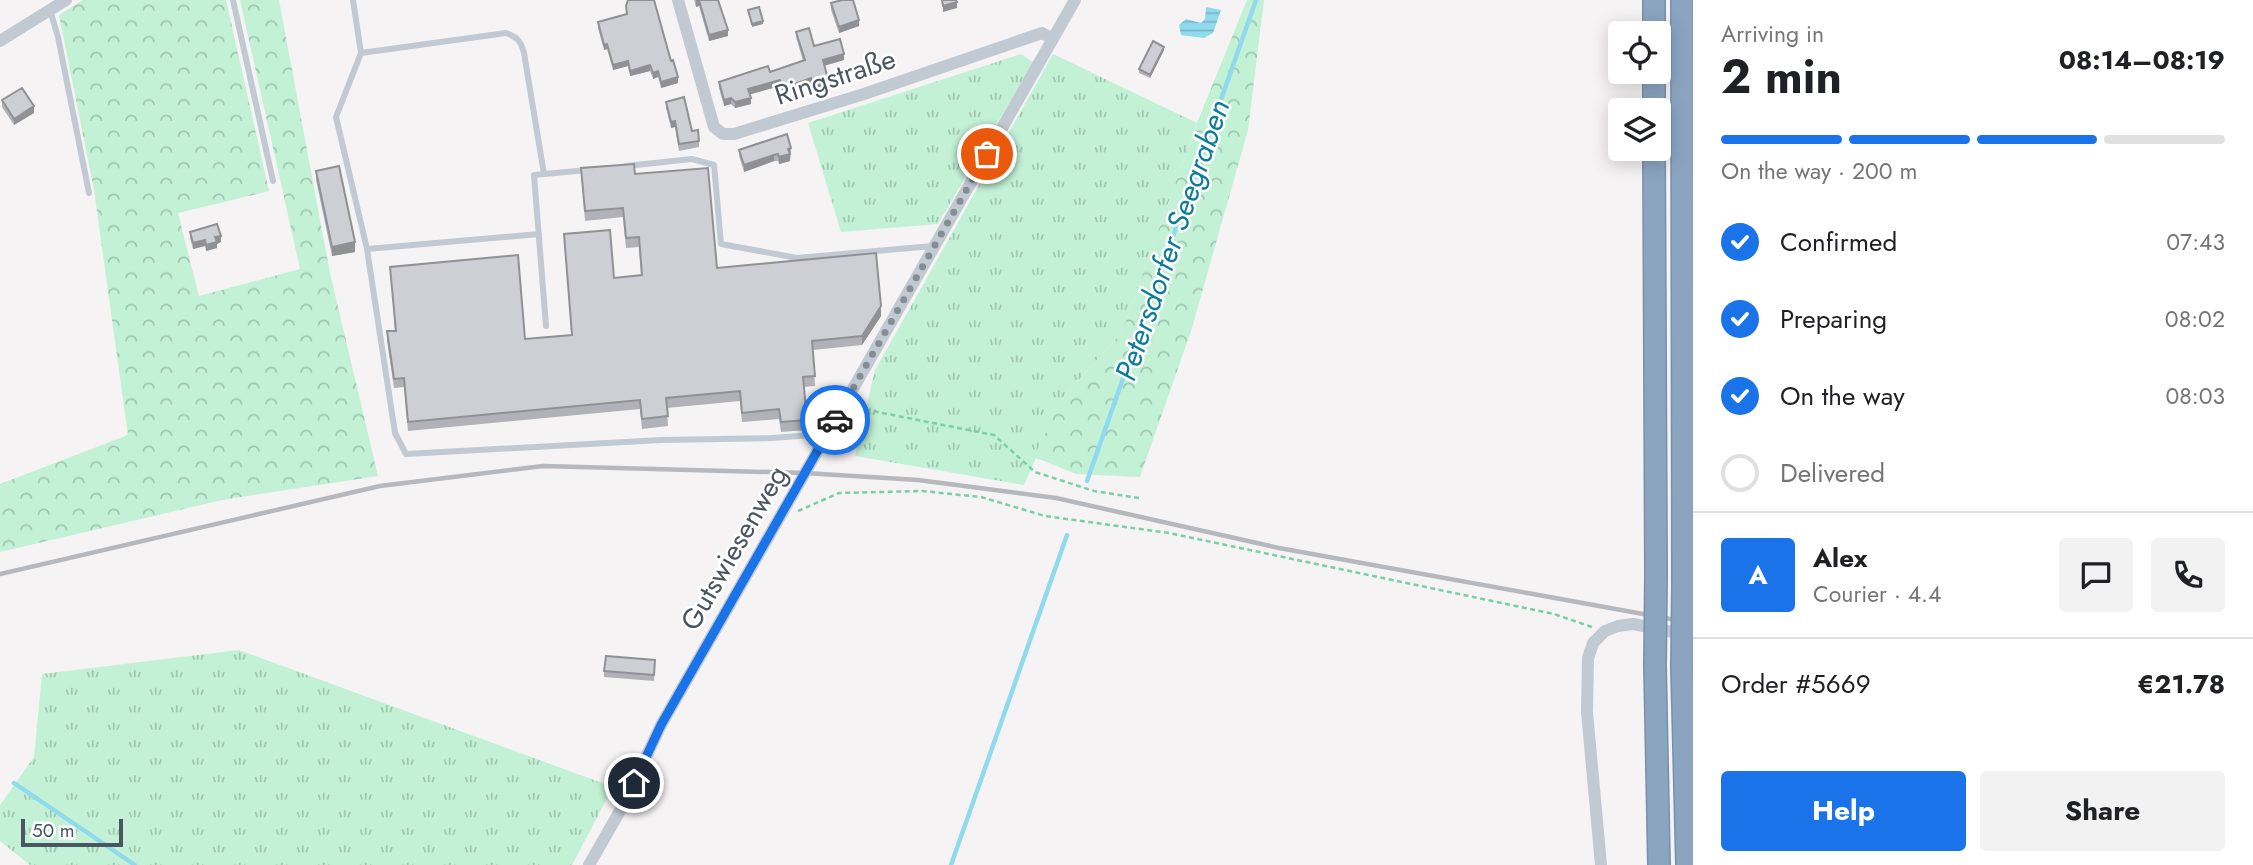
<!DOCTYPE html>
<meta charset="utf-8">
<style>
:root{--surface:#fff;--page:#f2f2f2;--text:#202124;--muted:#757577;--line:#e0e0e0;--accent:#1a73e8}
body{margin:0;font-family:Jost,sans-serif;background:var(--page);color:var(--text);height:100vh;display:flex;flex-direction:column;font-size:26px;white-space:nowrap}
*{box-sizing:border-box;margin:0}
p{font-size:23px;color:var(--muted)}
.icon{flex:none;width:38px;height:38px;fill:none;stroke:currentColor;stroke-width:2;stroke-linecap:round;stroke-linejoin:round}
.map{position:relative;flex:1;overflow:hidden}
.panel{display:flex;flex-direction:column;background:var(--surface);width:560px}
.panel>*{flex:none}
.controls{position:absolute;left:1608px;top:21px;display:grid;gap:14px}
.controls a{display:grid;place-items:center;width:63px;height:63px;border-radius:7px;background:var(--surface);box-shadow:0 4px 18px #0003;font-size:35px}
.scale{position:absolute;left:21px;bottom:18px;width:102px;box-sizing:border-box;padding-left:7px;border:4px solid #4a5661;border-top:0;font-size:19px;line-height:24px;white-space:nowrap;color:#4a5661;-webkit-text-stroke:5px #fff;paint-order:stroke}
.pin{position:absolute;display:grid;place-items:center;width:60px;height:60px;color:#fff;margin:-30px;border:4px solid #fff;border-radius:50%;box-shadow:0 2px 7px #0007}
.courier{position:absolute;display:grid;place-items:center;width:70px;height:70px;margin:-35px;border:5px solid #1a73e8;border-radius:50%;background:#fff;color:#222;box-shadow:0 2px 9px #0007}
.headline em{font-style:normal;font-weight:700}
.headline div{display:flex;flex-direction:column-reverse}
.headline{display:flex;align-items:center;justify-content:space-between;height:119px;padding:0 28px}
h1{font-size:46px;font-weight:700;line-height:52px}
.bar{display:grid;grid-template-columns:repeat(4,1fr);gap:10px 7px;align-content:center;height:84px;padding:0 28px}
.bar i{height:9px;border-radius:5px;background:var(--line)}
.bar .selected{background:var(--accent)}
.bar p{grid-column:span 4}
.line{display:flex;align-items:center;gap:18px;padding:0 28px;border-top:2px solid var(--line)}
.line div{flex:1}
.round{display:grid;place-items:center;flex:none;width:74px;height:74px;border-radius:7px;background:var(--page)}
ol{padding:0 28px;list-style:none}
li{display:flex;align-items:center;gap:21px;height:77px}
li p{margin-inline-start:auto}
li .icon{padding:7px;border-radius:50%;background:var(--accent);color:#fff;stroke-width:4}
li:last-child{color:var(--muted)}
li i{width:38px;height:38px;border:4px solid var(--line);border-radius:50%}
.button{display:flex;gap:14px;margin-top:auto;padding:14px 28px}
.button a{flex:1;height:80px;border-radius:7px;background:var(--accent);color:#fff;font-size:28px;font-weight:700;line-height:80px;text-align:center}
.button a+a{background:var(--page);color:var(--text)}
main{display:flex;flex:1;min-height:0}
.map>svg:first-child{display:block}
</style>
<main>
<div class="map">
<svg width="1693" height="865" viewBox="0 0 1693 865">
<defs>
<pattern id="grass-tufts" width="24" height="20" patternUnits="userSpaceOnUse" patternTransform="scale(1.75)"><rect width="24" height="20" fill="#c3f1d5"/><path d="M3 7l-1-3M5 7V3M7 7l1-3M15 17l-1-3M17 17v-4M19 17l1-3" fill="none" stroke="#a0c6b0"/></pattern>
<pattern id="forest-crowns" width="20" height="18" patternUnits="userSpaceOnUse" patternTransform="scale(1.75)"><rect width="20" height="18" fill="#c3f1d5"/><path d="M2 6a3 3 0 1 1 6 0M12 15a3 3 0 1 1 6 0" fill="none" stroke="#a0c6b0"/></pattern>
<pattern id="water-rules" width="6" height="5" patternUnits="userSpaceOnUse" patternTransform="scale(1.75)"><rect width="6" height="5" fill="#90daee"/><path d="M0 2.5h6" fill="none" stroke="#78b4c4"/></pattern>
</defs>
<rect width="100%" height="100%" fill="#f5f3f3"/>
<path fill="url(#grass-tufts)" d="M 1021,54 L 1033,62 L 938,224 L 841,232 L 808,123 Z
M 1053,54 L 1197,123 L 1122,332 L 1062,399 L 1024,485 L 855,456 L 875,370 Z
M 239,650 L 613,787 L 572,865 L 30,865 L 0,841 L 0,805 L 34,757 L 42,674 Z"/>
<path fill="url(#forest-crowns)" d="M 83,0 L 226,0 L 269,191 L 178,213 L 199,296 L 300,269 L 240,0 L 279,0 L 330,273 L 378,476 L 222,500 L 0,552 L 0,484 L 128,435 L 94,190 L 59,15 Z
M 1247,0 L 1264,0 L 1248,130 L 1191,331 L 1140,477 L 1076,474 L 1034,457 L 1062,399 L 1122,332 L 1197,123 Z"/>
<path fill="url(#water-rules)" d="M 1206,7 L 1221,10 L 1213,33 L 1204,38 L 1181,35 L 1179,25 L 1186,19 L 1201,23 L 1205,19 Z"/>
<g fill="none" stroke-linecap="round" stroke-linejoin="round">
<path stroke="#90daee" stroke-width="4.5" d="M 1087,481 L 1256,0
M 14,783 L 135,865
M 951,865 L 1067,535"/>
<g stroke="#7690ad" stroke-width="24">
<path id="highway" d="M 1682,0 L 1683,586
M 1654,33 L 1654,0
M 1654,110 L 1654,72
M 1654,149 L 1656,574
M 1655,665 L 1659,865
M 1682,667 L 1687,865"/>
</g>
<path stroke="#7ad0a6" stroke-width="2.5" stroke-dasharray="5 3.5" stroke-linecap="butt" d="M 857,408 L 994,435 L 1035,472 L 1094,491 L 1139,498
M 798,511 L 839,493 L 922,491 L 981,497 L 1045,516 L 1169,533 L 1554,614 L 1592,627"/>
<path stroke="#c1cad2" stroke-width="6" d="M 233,0 L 273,181
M 353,0 L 361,53 L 336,117 L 367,249 L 539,234
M 50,10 L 58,37 L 89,193
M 361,53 L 506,33 C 517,37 521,41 524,53 L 544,174
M 626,166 L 692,159 L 714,165 L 721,244 L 797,258 L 933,246
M 367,249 L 395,433 L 406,454 L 661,440 L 772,438 L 825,434
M 546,326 L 534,175 L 587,170"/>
<path stroke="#c1cad2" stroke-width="12" d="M 678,0 L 714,127 L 723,134 L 734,134 L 864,94 L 1042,33 L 1053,39
M 0,41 L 66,0
M 589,865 L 625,802 L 661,725 L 1075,0
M 1601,865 L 1587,712 L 1588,658 L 1593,643 L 1605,631 L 1618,626 L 1633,624 L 1693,636"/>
<use href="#highway" stroke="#8ba5c1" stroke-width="21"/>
<path stroke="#b5b8bd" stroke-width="4.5" d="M 0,574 L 380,486 L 543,466 L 805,473 L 918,480 L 1056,498 L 1279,548 L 1693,623"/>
<g stroke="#7690ad" stroke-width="24" stroke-linecap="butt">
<path id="highway-bridge" d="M 1655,665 L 1656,574
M 1682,667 L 1683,586"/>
</g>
<use href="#highway-bridge" stroke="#8ba5c1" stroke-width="21"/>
</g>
<path fill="#b0b2b7" d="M 694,0 L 718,0 L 728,36 L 709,41 L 699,6 L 696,7 Z
M 831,3 L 859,26 L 839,33 L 831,10 Z
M 626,6 L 671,61 L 678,83 L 661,88 L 658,77 L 653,79 L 650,71 L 630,76 L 628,66 L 613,70 L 607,49 L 604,50 L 598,28 L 598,22 L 626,14 Z
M 796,32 L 814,46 L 844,60 L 824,66 L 828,85 L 812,89 L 811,84 L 783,93 L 780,86 L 750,94 L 751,104 L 735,108 L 731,104 L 724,106 L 719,88 L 719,82 L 770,72 L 803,61 L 796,37 Z
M 1164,50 L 1150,78 L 1139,73 L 1139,69 Z
M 2,100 L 34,113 L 14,125 L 2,107 Z
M 666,102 L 692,131 L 699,141 L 699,147 L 679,151 L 675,127 L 671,128 L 666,108 Z
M 739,150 L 791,155 L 790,155 L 790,161 L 779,164 L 778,161 L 774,161 L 744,172 L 739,156 Z
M 581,168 L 635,174 L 717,268 L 881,316 L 862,345 L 813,350 L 815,386 L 804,387 L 807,430 L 781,432 L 779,419 L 742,422 L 740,401 L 667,408 L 668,426 L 642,429 L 640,409 L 408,431 L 404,387 L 394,388 L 387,341 L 387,331 L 395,331 L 390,267 L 525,339 L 572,335 L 564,234 L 614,278 L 641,275 L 639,247 L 626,248 L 623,217 L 585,221 Z
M 316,171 L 355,252 L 332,256 L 316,180 Z
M 190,232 L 221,242 L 217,244 L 217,248 L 206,251 L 205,246 L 193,249 L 190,238 Z
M 655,660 L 654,681 L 604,677 L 604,671 Z"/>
<path fill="#909195" d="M 696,0 L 699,0 L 699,6 L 696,7 Z
M 957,2 L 957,8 L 943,12 L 943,6 Z
M 859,20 L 859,26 L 839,33 L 839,27 Z
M 763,21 L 763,24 L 752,27 L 752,24 Z
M 728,30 L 728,36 L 709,41 L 709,35 Z
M 607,44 L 607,49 L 604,50 L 604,45 Z
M 1164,47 L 1164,50 L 1150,78 L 1150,75 Z
M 844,54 L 844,60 L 823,66 L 823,60 Z
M 628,61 L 628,66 L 613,70 L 613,65 Z
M 650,65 L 650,71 L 630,76 L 630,71 Z
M 658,71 L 658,77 L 653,79 L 653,73 Z
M 678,77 L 678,83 L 661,88 L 661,82 Z
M 811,78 L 811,84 L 783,93 L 783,88 Z
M 828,79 L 828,85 L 812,89 L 812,84 Z
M 780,80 L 780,86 L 748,95 L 748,89 Z
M 731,98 L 731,104 L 724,106 L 724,100 Z
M 751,98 L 751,104 L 735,108 L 735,102 Z
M 34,106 L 34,113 L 14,125 L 14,119 Z
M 675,121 L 675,127 L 671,128 L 671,122 Z
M 791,148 L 790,161 L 779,164 L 779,157 L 788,149 Z
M 774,155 L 774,161 L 744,172 L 744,165 Z
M 221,236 L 221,242 L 217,244 L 217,248 L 206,251 L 206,245 L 215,237 Z
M 205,240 L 205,246 L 193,249 L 193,243 Z
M 355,242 L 355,252 L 332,256 L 332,247 Z
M 881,306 L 881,316 L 862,345 L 862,336 Z"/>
<path fill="#cdcfd5" stroke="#909195" stroke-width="2" d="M 628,0 L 654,0 L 671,61 L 673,60 L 678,77 L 661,82 L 658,71 L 653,73 L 650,65 L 630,71 L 628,61 L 613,65 L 607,44 L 604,45 L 598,22 L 627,14 L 626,6 Z
M 699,0 L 718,0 L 728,30 L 709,35 Z
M 842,0 L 853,0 L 859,20 L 839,27 L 831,3 Z
M 942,0 L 956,0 L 957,2 L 943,6 Z
M 759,7 L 763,21 L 752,24 L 748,10 Z
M 809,28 L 814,46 L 840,39 L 844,54 L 823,60 L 828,79 L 812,84 L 811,78 L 783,88 L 780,80 L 748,89 L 751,98 L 735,102 L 731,98 L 724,100 L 719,82 L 768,66 L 770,72 L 805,60 L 796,32 Z
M 1153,41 L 1164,47 L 1150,75 L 1139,69 Z
M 22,88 L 34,106 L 14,119 L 2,100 Z
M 684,97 L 692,131 L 698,130 L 699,141 L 679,144 L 675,121 L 671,122 L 666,102 Z
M 787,134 L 791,148 L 788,149 L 790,154 L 779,157 L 778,154 L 774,155 L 744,165 L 739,150 Z
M 634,164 L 635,174 L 708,168 L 717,268 L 876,253 L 881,306 L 862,336 L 812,341 L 815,376 L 803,377 L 807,420 L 781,422 L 779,409 L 742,413 L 740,391 L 666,398 L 668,416 L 642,419 L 640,400 L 408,422 L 404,378 L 394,379 L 387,331 L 396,331 L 390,267 L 518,255 L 525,339 L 572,335 L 564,234 L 610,230 L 614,278 L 642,275 L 639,237 L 626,238 L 623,208 L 585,211 L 581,168 Z
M 339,166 L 355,242 L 332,247 L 316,171 Z
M 217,224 L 221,236 L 215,237 L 217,242 L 206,245 L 205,240 L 193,243 L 190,232 Z
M 606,656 L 655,660 L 654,675 L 604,671 Z"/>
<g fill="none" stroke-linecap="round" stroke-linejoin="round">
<path stroke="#868d94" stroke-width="7" stroke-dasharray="0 12.6" d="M 835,420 L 987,154"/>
<path stroke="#1a73e8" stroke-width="9" d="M 634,783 L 661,725 L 835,420"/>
</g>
<g text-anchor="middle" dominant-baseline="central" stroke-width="5" stroke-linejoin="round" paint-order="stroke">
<g font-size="28" fill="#4a5661" stroke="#fff">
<text transform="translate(835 77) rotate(-18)">Ringstraße</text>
<text transform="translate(734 548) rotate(-60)">Gutswiesenweg</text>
</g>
<g font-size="30" font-style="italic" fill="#0c7c9b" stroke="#fff">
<text transform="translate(1172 240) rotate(-71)">Petersdorfer Seegraben</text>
</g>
</g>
</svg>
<div class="controls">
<a><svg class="icon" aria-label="locate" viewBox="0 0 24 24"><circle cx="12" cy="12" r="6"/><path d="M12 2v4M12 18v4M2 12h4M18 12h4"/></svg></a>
<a><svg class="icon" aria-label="layers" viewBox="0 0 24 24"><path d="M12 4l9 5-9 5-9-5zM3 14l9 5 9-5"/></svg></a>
</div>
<div class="scale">50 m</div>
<div class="pin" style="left:987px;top:154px;background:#ea580c"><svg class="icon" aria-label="bag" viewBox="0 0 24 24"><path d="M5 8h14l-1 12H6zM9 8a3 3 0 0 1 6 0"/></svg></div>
<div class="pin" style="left:634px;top:783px;background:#1f2937"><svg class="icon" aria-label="home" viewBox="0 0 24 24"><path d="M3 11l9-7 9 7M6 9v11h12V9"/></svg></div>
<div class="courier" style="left:835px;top:420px"><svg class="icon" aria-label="car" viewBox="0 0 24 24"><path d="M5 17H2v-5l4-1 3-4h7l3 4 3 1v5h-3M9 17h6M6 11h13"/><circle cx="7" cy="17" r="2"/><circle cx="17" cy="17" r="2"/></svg></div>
</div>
<section class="panel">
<div class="headline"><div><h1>2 min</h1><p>Arriving in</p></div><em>08:14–08:19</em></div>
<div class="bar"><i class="selected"></i><i class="selected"></i><i class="selected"></i><i></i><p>On the way · 200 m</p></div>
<ol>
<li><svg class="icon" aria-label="check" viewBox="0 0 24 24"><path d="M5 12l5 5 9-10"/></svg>Confirmed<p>07:43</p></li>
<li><svg class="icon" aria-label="check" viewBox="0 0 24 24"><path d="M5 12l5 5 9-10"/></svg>Preparing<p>08:02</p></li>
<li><svg class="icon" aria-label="check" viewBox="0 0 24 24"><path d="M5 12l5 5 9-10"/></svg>On the way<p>08:03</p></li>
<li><i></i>Delivered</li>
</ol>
<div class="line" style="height:126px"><b class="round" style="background:var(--accent);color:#fff">A</b><div><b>Alex</b><p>Courier · 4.4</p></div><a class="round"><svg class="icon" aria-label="chat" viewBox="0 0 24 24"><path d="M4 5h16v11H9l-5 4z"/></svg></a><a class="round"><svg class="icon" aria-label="phone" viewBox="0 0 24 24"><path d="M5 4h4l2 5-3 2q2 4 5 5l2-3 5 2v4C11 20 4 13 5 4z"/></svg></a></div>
<div class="line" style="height:91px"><div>Order #5669</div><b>€21.78</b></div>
<div class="button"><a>Help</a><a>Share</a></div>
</section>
</main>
